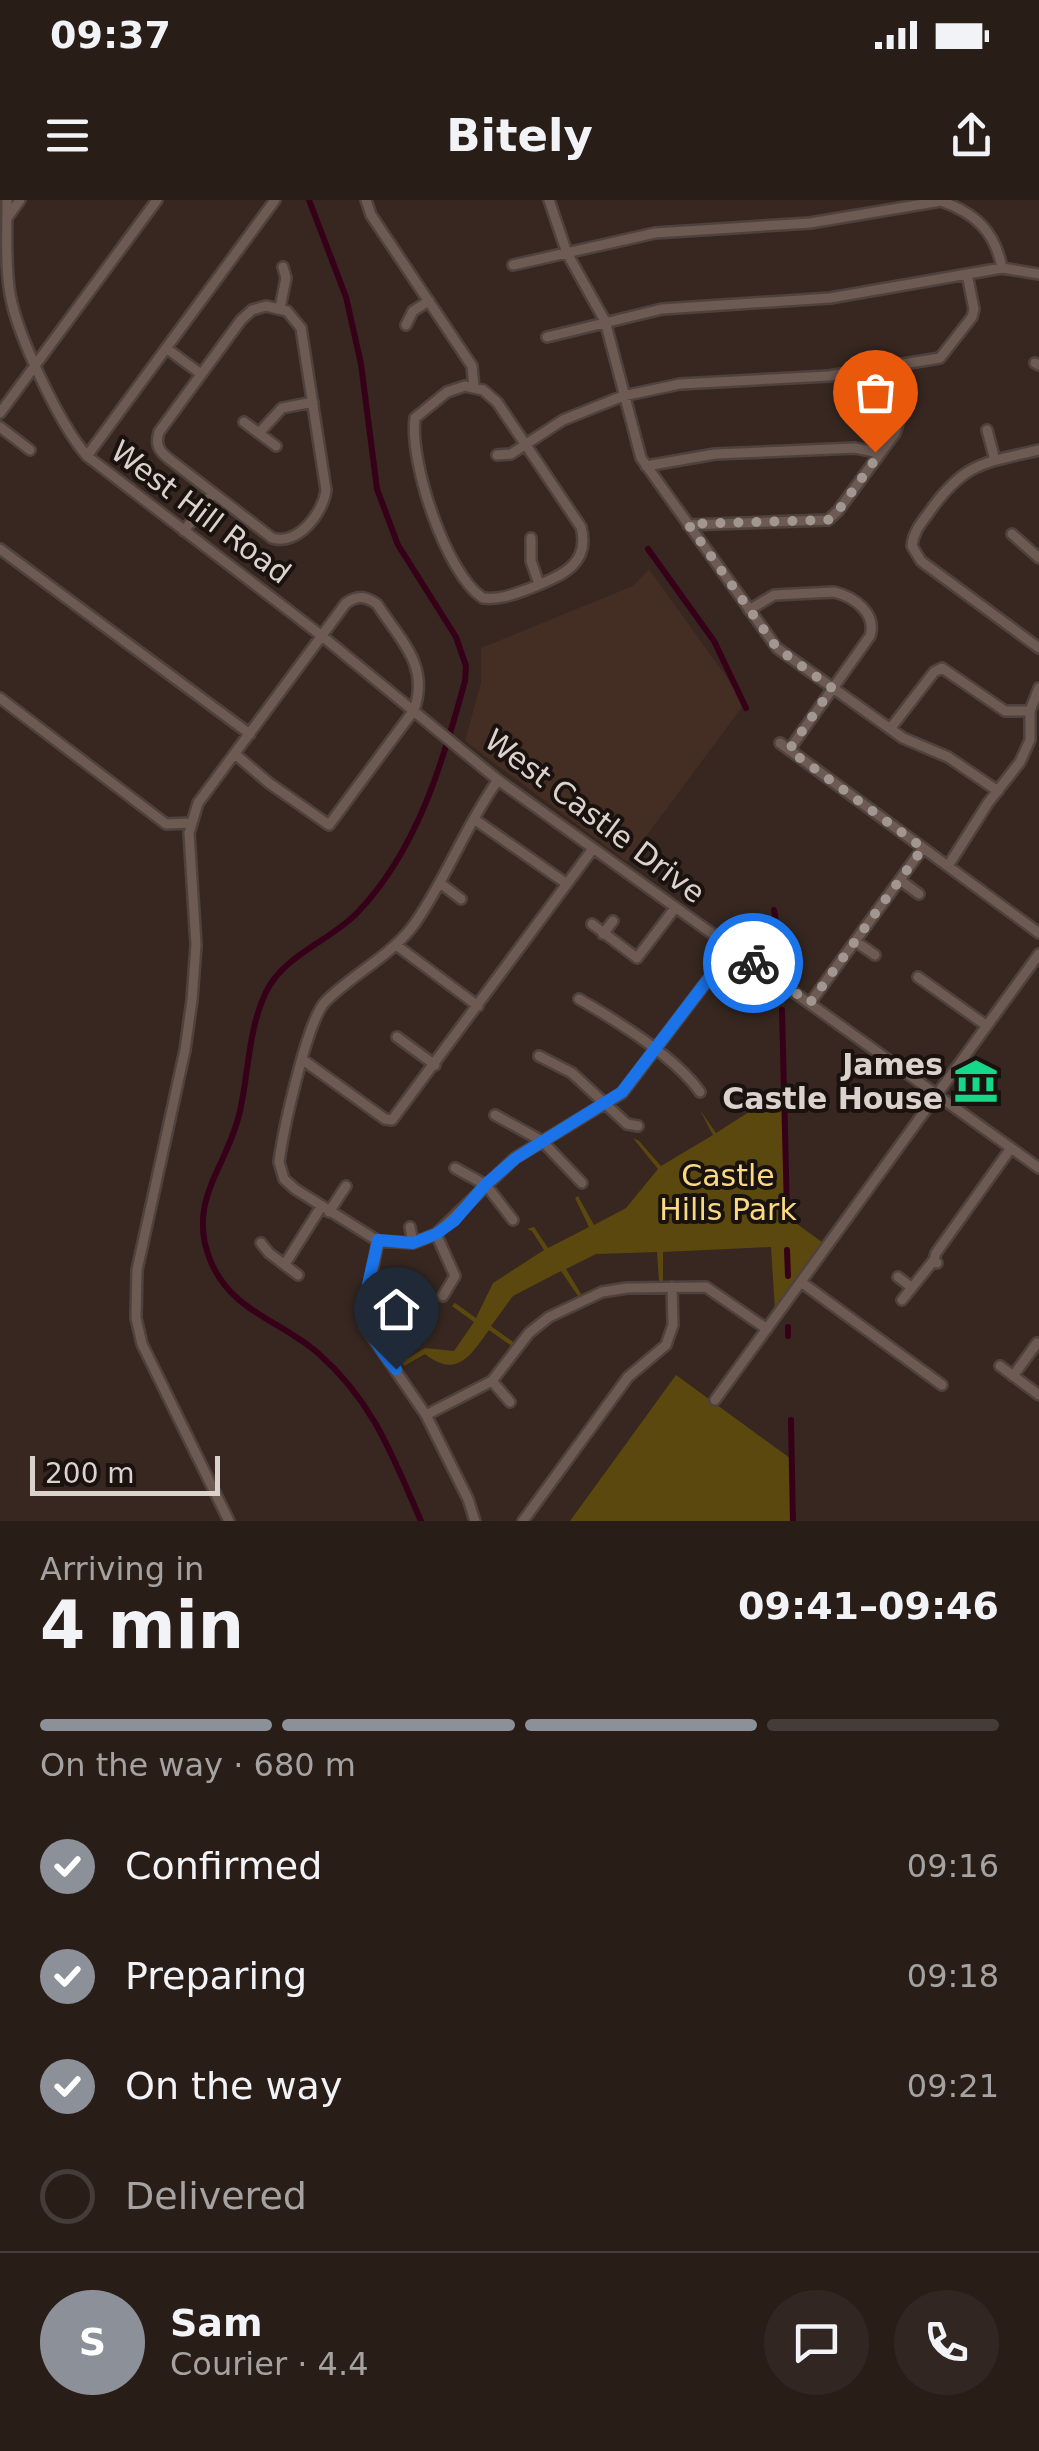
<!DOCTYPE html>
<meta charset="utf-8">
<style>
:root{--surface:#291d18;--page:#312621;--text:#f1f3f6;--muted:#a5a2a2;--line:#453b37;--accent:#8c9099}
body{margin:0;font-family:"DejaVu Sans",sans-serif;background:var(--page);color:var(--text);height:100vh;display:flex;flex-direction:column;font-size:38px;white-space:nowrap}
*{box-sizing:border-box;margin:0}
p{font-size:32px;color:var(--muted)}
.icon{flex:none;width:55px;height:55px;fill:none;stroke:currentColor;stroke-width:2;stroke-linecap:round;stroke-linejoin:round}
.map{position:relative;height:1321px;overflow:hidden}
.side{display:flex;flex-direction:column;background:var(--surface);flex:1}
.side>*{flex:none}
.scale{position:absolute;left:30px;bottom:25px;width:190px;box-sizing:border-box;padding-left:10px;border:5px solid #dcd2cd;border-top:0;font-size:28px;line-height:35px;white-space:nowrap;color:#dcd2cd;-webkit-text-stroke:8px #19120f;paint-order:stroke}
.pin{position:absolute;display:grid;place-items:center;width:85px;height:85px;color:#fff;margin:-102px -42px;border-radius:50% 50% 50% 0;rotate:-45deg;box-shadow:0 0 10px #0007}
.pin .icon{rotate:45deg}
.courier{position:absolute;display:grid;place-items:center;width:100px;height:100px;margin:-50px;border:8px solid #1a73e8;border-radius:50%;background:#fff;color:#222;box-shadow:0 2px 12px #0007}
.head em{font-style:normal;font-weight:700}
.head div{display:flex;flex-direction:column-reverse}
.head{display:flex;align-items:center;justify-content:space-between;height:170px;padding:0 40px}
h1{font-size:65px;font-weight:700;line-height:75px}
.bar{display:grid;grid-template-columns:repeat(4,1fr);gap:15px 10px;align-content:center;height:120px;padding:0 40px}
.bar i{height:12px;border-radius:8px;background:var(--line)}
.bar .selected{background:var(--accent)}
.bar p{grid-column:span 4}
.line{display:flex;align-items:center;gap:25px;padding:0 40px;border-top:2px solid var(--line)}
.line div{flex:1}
.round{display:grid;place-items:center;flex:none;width:105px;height:105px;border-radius:52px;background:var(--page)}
ol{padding:0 40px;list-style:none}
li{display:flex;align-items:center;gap:30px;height:110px}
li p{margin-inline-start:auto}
li .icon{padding:10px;border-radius:50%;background:var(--accent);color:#fff;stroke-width:4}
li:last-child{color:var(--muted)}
li i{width:55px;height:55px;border:5px solid var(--line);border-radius:50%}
.status{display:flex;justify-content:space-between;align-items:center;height:70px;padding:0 50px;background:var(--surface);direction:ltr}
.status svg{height:28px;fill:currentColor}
header{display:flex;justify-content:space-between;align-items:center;height:130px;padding:0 40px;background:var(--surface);font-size:45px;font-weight:700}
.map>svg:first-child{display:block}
</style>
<div class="status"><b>09:37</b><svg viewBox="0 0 49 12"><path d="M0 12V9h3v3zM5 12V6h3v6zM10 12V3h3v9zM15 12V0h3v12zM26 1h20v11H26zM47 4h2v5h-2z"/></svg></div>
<header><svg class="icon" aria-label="menu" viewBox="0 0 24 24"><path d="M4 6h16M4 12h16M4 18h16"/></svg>Bitely<svg class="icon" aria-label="share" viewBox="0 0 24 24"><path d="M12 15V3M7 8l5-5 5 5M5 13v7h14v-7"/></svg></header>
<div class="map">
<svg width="1039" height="1321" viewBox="0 0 1039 1321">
<rect width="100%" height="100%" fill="#372720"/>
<path fill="#442e24" d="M 649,369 L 745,503 L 627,662 L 465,541 L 481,483 L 481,448 L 633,386 Z"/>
<path fill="#5b480e" d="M 782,907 L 786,1016 L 822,1042 L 775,1110 L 771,1047 L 663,1052 L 663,1081 L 659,1081 L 657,1052 L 596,1054 L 566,1069 L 581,1094 L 578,1096 L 561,1071 L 513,1096 L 491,1126 L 516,1144 L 513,1147 L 489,1130 C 470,1156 457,1179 425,1154 L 404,1166 L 402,1162 L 425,1148 L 454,1151 L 474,1122 L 452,1106 L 455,1103 L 476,1118 L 493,1083 L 544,1050 L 532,1031 L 527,1029 L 534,1027 L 548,1048 L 589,1027 L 575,998 L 578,996 L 594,1025 L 626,1008 L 658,969 L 633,938 L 639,941 L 661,966 L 713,935 L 700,910 L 716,933 L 752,910 Z
M 676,1175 L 794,1261 L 796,1321 L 570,1321 Z"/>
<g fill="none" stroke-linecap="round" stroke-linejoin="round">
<path stroke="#370019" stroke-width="6" d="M 309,0 L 346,97 L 361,164 L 377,289 L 398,345 L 456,437 L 466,466 L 465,481 C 443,562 417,651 357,713 C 330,741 284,755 266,792 C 248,830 249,871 240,911 C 228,967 185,1001 211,1062 C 232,1112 282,1121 319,1154 C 374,1203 392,1255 421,1321
M 648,349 L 714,441 L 746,508
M 774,710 L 783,765
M 782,810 L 787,1012
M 787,1050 L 788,1076
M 788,1127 L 788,1136
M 791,1220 L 793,1321"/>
<g stroke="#4f423c" stroke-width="14">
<path id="minor" d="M 7,0 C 7,31 5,64 10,94 C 17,135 60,225 87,256 L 322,436 L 498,580 L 1039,968
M 366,0 L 371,15 L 472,166 L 474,187
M 549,0 L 567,53 L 605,121 L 641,258 L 777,448 L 903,538 L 948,557 L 998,591
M 7,18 L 20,0
M 513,65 L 655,33 L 810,23 L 941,1 C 975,13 995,31 1002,68
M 266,106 L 287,111 L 301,128 L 326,290 C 323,313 298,346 272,338 L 169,259 C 159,251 155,245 159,232 L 241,120 L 252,110 Z
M 280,108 L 286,78 L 283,67
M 406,125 L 413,111 L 429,101
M 547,137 L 662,109 L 830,98 L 1002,68 L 1039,74
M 166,148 L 201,174
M 1035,163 L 1039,165
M 465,186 L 483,190 L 497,202 L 581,327 C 591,365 560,376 531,388 C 514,394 501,400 483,398 C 446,374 409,262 415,218 L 447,192 Z
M 0,213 L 157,0
M 244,222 L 276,246
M 0,227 L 30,250
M 987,230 L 995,260
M 259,233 L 282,208 L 313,202
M 1039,250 C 984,263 965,262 930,311 C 922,322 913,332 912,346 L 921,361 L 1039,448
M 497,255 L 511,254 L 563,220 L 623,196 L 680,184 L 829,176 L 940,158 L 972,117 L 974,109 L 967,74
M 87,256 L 275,0
M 646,266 L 715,254 L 855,248 L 880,253
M 688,325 L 828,320 L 838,311 L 895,233 C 904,211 897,189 893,166
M 184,331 L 213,293
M 1012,334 L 1039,358
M 531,338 L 531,361 L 539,384
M 0,349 L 250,534
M 749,410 L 774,395 L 834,392 C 855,397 877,414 870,436 L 789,550
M 0,498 L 166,624 L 190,623
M 890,529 L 934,472 L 942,468 L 1005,511 L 1030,511
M 780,543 L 1039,733
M 498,580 C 465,626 446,680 413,726 C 389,757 353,774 326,801 C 307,819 283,932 279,962 L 284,979 L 295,989 L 378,1041 L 413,1043 L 436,1034 L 515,958 L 622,893 L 732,748
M 474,619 L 567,684
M 948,666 L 988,603 L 1020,562 L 1030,540 L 1030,511 L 1039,488
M 900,680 L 919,694
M 440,683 L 461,699
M 592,724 L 637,758 L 675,708
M 603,734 L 613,721
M 855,741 L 875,755
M 396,745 L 478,806
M 918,777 L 987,826
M 579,799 C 617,821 676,857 700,892
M 810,803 L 923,648
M 397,837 L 435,865
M 539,856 L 572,873 L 627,924 L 638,926
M 303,860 L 385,919 L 392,920 L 592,650
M 495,915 L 542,941 L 582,983
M 455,968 L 486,985 L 513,1020
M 329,1012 L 346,986
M 410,1027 L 413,1043
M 436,1034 L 455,1076 L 443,1096
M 378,1041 L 364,1112 L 365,1126 L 426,1215 L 468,1299 L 475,1321
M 261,1043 L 269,1053 L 298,1075
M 937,1063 L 934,1060 L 936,1053 L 1011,948
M 285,1064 L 321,1007
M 898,1077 L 911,1087
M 801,1082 L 942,1185
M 902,1100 L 934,1060
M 1000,1166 L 1039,1195
M 1013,1176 L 1037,1143
M 492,1181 L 510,1202
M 715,1200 L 1039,754
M 426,1215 L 492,1181 L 529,1133 L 549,1117 L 602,1092 L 627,1088 L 706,1087 L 767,1129
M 229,1321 L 142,1144 L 136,1118 L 137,1070 L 185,850 L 192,800 L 196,745 L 189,633 L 198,603 L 346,403 C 358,395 365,396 377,404 C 400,440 430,465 414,510 L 329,625 L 269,583 L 235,554
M 523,1321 L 628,1177 L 666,1145 L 673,1125 L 672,1087"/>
</g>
<use href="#minor" stroke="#6d5a53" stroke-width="9"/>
</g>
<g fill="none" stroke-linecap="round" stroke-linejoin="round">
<path stroke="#a29690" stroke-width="10" stroke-dasharray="0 18" d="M 753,763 L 810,803 L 923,648 L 789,550 L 832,488 L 777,448 L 688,324 L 828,320 L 838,311 L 880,253 L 875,252"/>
<path stroke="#1a73e8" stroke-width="12" d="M 396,1169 C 351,1116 365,1104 378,1040 L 413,1043 L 436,1034 L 454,1021 L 486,984 L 516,958 L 622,892 L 732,748 L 753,763"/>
</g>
<defs>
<g id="museum-bare" transform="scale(3.45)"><path d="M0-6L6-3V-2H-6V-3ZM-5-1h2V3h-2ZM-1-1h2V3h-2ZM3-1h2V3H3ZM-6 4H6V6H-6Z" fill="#15d989" stroke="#19120f" stroke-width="2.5" paint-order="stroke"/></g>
</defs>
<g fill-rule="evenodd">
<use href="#museum-bare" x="976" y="881"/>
</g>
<g text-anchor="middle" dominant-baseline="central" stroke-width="8" stroke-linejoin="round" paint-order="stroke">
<g font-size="30" fill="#dcd2cd" stroke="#19120f">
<text transform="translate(201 312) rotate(37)">West Hill Road</text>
<text transform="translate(595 616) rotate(37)">West Castle Drive</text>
</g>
<g font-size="30" font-weight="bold" fill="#dcd2cd" stroke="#19120f" text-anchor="end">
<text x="943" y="864">James<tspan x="943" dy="34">Castle House</tspan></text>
</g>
<g font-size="30" fill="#f9d982" stroke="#19120f">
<text x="728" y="975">Castle<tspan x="728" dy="34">Hills Park</tspan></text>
</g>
</g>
</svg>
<div class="scale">200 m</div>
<div class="pin" style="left:875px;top:252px;background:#ea580c"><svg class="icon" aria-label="bag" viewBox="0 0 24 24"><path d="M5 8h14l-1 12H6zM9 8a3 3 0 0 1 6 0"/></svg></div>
<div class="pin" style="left:396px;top:1169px;background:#1f2937"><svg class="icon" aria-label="home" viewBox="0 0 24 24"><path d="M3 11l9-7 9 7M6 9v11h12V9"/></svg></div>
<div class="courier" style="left:753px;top:763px"><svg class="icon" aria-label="bike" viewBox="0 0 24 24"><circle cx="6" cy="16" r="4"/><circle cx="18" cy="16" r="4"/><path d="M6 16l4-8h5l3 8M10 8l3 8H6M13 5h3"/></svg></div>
</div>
<section class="side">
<div class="head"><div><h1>4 min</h1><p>Arriving in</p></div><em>09:41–09:46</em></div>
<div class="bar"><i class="selected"></i><i class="selected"></i><i class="selected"></i><i></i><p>On the way · 680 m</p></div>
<ol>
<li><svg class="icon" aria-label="check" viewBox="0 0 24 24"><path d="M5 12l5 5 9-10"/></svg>Confirmed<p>09:16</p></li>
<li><svg class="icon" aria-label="check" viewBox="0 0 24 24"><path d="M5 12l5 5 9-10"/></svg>Preparing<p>09:18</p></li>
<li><svg class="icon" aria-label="check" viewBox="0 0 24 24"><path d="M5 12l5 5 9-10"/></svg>On the way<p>09:21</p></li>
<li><i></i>Delivered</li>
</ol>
<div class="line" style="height:180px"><b class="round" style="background:var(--accent);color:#fff">S</b><div><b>Sam</b><p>Courier · 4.4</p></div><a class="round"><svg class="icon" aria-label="chat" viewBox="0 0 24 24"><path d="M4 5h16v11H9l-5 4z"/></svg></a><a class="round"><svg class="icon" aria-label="phone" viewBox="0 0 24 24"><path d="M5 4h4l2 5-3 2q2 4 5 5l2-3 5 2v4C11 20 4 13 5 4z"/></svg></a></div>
</section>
